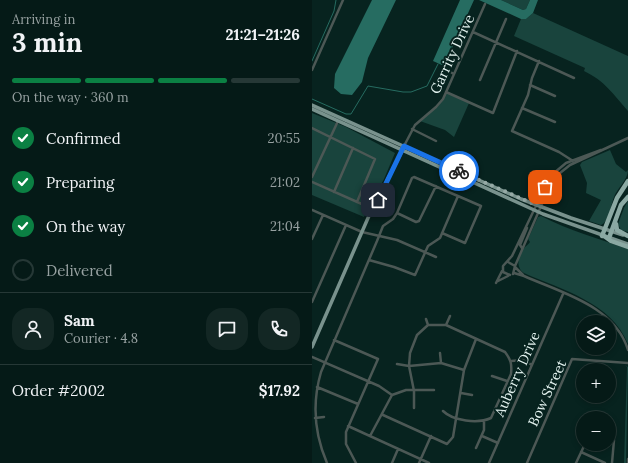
<!DOCTYPE html>
<meta charset="utf-8">
<style>
:root{--surface:#051a17;--page:#132724;--text:#f1f3f6;--muted:#97a1a1;--line:#263836;--accent:#0b8043}
body{margin:0;font-family:Lora,serif;background:var(--page);color:var(--text);height:100vh;display:flex;flex-direction:column;font-size:15px;white-space:nowrap}
*{box-sizing:border-box;margin:0}
p{font-size:13px;color:var(--muted)}
.icon{flex:none;width:22px;height:22px;fill:none;stroke:currentColor;stroke-width:2;stroke-linecap:round;stroke-linejoin:round}
.map{position:relative;flex:1;overflow:hidden}
.panel{display:flex;flex-direction:column;background:var(--surface);width:312px}
.panel>*{flex:none}
.buttons{position:absolute;left:264px;top:315px;display:grid;gap:8px}
.buttons a{display:grid;place-items:center;width:40px;height:40px;border-radius:50%;background:var(--surface);box-shadow:0 2px 6px #0003,0 0 0 1px var(--line);font-size:20px}
.pin{position:absolute;display:grid;place-items:center;width:34px;height:34px;color:#fff;margin:-17px;border-radius:8px;box-shadow:0 2px 6px #0006}
.courier{position:absolute;display:grid;place-items:center;width:40px;height:40px;margin:-20px;border:3px solid #1a73e8;border-radius:50%;background:#fff;color:#222;box-shadow:0 1px 5px #0007}
.headline em{font-style:normal;font-weight:800}
.headline div{display:flex;flex-direction:column-reverse}
.headline{display:flex;align-items:center;justify-content:space-between;height:68px;padding:0 12px}
h1{font-size:26px;font-weight:800;line-height:30px}
.bar{display:grid;grid-template-columns:repeat(4,1fr);gap:6px 4px;align-content:center;height:48px;padding:0 12px}
.bar i{height:5px;border-radius:3px;background:var(--line)}
.bar .active{background:var(--accent)}
.bar p{grid-column:span 4}
.line{display:flex;align-items:center;gap:10px;padding:0 12px;border-top:1px solid var(--line)}
.line div{flex:1}
.round{display:grid;place-items:center;flex:none;width:42px;height:42px;border-radius:16px;background:var(--page)}
ol{padding:0 12px;list-style:none}
li{display:flex;align-items:center;gap:12px;height:44px}
li p{margin-inline-start:auto}
li .icon{padding:4px;border-radius:50%;background:var(--accent);color:#fff;stroke-width:4}
li:last-child{color:var(--muted)}
li i{width:22px;height:22px;border:2px solid var(--line);border-radius:50%}
main{display:flex;flex:1;min-height:0}
.map>svg:first-child{display:block}
</style>
<main>
<section class="panel">
<div class="headline"><div><h1>3 min</h1><p>Arriving in</p></div><em>21:21–21:26</em></div>
<div class="bar"><i class="active"></i><i class="active"></i><i class="active"></i><i></i><p>On the way · 360 m</p></div>
<ol>
<li><svg class="icon" aria-label="check" viewBox="0 0 24 24"><path d="M5 12l5 5 9-10"/></svg>Confirmed<p>20:55</p></li>
<li><svg class="icon" aria-label="check" viewBox="0 0 24 24"><path d="M5 12l5 5 9-10"/></svg>Preparing<p>21:02</p></li>
<li><svg class="icon" aria-label="check" viewBox="0 0 24 24"><path d="M5 12l5 5 9-10"/></svg>On the way<p>21:04</p></li>
<li><i></i>Delivered</li>
</ol>
<div class="line" style="height:72px"><a class="round"><svg class="icon" aria-label="person" viewBox="0 0 24 24"><circle cx="12" cy="8" r="4"/><path d="M4 21q1-7 8-7t8 7"/></svg></a><div><b>Sam</b><p>Courier · 4.8</p></div><a class="round"><svg class="icon" aria-label="chat" viewBox="0 0 24 24"><path d="M4 5h16v11H9l-5 4z"/></svg></a><a class="round"><svg class="icon" aria-label="phone" viewBox="0 0 24 24"><path d="M5 4h4l2 5-3 2q2 4 5 5l2-3 5 2v4C11 20 4 13 5 4z"/></svg></a></div>
<div class="line" style="height:52px"><div>Order #2002</div><b>$17.92</b></div>
</section>
<div class="map">
<svg width="316" height="463" viewBox="0 0 316 463">
<rect width="100%" height="100%" fill="#07231f"/>
<path fill="#19443d" d="M 189,0 L 218,0 L 214,9 L 211,10 Z
M 221,13 L 316,56 L 316,111 C 301,94 293,81 272,71 L 273,68 L 202,36 L 209,19 L 214,19 Z
M 134,92 L 157,103 L 142,137 L 133,130 L 108,121 L 127,105 Z
M 0,113 L 34,127 L 83,153 L 72,179 L 52,217 L 0,195 Z
M 298,150 L 304,164 L 314,172 L 316,170 C 316,180 305,188 302,197 C 299,205 297,222 289,225 L 277,221 L 289,200 L 274,193 L 275,183 L 268,165 L 270,162 Z
M 316,201 L 316,232 L 309,230 L 306,224 L 312,208 Z
M 229,216 C 256,230 287,239 316,249 L 316,344 C 299,302 250,290 212,273 C 203,267 206,254 213,247 C 215,245 217,244 218,242 L 216,239 L 226,217 Z
M 313,365 L 316,367 L 314,463 L 312,463 L 315,367 Z"/>
<path fill="#266c61" d="M 60,0 L 84,0 L 56,58 L 50,82 L 40,95 L 29,94 L 22,88 L 23,74 Z
M 148,0 L 162,0 L 132,66 L 121,61 Z
M 167,0 L 189,0 L 211,10 L 214,9 L 218,0 L 226,0 L 221,13 L 214,19 L 209,19 Z"/>
<g fill="none" stroke-linecap="round" stroke-linejoin="round">
<path stroke="#266c61" stroke-width="1" d="M 0,61 L 22,11 L 24,0
M 0,99 L 34,114 L 39,114 L 56,86 L 91,92 L 99,92 L 115,86 L 126,64"/>
<path stroke="#4c5855" stroke-width="2.5" d="M 161,32 L 262,78
M 227,61 L 220,78 L 216,95 L 200,131 L 247,152 L 261,161
M 131,68 L 142,74
M 0,70 L 31,0
M 168,80 L 194,19
M 218,85 L 243,96
M 134,92 L 181,113 L 205,51
M 210,108 L 243,122
M 0,128 L 63,159 L 45,202
M 100,129 L 124,141
M 92,146 L 103,125 L 124,107 L 131,99 L 173,4
M 0,177 L 26,121
M 0,182 L 61,209
M 22,192 L 41,148
M 0,210 L 50,232 L 85,240 L 124,257
M 85,213 L 104,222 L 107,221 L 124,186
M 0,239 L 11,215
M 210,248 L 208,245 L 215,228
M 57,260 L 82,267 L 103,275 L 116,246 L 128,238 L 146,196
M 196,262 L 203,266 L 201,274
M 203,266 L 236,190 L 243,177 L 258,165 L 316,138
M 203,267 L 211,275
M 202,273 L 212,276 C 250,293 303,306 316,350
M 198,275 L 191,272 L 191,266 L 200,256 L 233,187 L 242,173 L 254,163 L 289,150
M 186,281 L 196,276
M 184,283 L 190,271
M 0,302 L 34,225
M 114,319 L 116,325
M 134,325 L 138,316
M 22,340 L 66,359 L 34,432 L 34,444 L 44,463
M 128,353 L 129,363
M 0,357 L 67,386 L 80,395
M 199,361 L 211,360 L 220,365
M 85,364 L 97,366 L 129,363 L 152,370
M 180,376 L 195,381
M 5,387 L 46,404
M 149,393 L 160,395
M 102,408 L 102,391 L 97,366 L 98,353 L 105,335 L 116,325 L 134,325 L 193,352 C 199,360 200,364 199,374 L 179,418 C 166,424 141,421 131,411
M 71,415 L 135,444 L 141,437 L 152,370 L 164,339
M 3,418 L 12,417
M 36,426 L 117,463
M 58,436 L 80,395 L 94,390 L 122,390
M 170,436 L 186,443
M 297,437 L 302,440 L 300,463
M 164,448 L 172,430 L 172,421
M 269,452 L 293,463
M 15,463 C 2,433 0,403 9,372 L 65,241 L 71,226 L 81,219 L 85,213 L 100,178 L 102,177 L 169,206 L 153,243 L 130,233
M 80,463 L 86,449
M 107,463 L 119,436
M 177,463 L 251,294
M 215,463 L 260,359 L 316,363
M 264,463 L 273,444
M 316,463 L 316,459"/>
<path stroke="#79928d" stroke-width="3.5" d="M 0,105 L 209,199 L 259,218 L 311,235
M 0,109 L 231,214 L 316,244
M 0,347 L 56,218 L 91,149"/>
<path stroke="#8ba9a3" stroke-width="4.5" d="M 304,224 L 305,230 L 316,236
M 290,236 L 305,198 L 316,181
M 292,236 L 299,241 L 316,247
M 297,238 L 309,205 L 316,197"/>
</g>
<g fill="none" stroke-linecap="round" stroke-linejoin="round">
<path stroke="#96aaa6" stroke-width="4" stroke-dasharray="0 7.2" d="M 147,171 L 224,205 L 233,187"/>
<path stroke="#1a73e8" stroke-width="5" d="M 66,200 L 92,146 L 147,171"/>
</g>
<g text-anchor="middle" dominant-baseline="central" stroke-width="4" stroke-linejoin="round" paint-order="stroke">
<g font-size="14" fill="#e3f2ef" stroke="#07231f">
<text transform="translate(140 54) rotate(-65)">Garrity Drive</text>
<text transform="translate(205 374) rotate(-66)">Auberry Drive</text>
<text transform="translate(235 393) rotate(-65)">Bow Street</text>
</g>
</g>
</svg>
<div class="buttons">
<a><svg class="icon" aria-label="layers" viewBox="0 0 24 24"><path d="M12 4l9 5-9 5-9-5zM3 14l9 5 9-5"/></svg></a>
<a>+</a>
<a>−</a>
</div>
<div class="pin" style="left:233px;top:187px;background:#ea580c"><svg class="icon" aria-label="bag" viewBox="0 0 24 24"><path d="M5 8h14l-1 12H6zM9 8a3 3 0 0 1 6 0"/></svg></div>
<div class="pin" style="left:66px;top:200px;background:#1f2937"><svg class="icon" aria-label="home" viewBox="0 0 24 24"><path d="M3 11l9-7 9 7M6 9v11h12V9"/></svg></div>
<div class="courier" style="left:147px;top:171px"><svg class="icon" aria-label="bike" viewBox="0 0 24 24"><circle cx="6" cy="16" r="4"/><circle cx="18" cy="16" r="4"/><path d="M6 16l4-8h5l3 8M10 8l3 8H6M13 5h3"/></svg></div>
</div>
</main>
